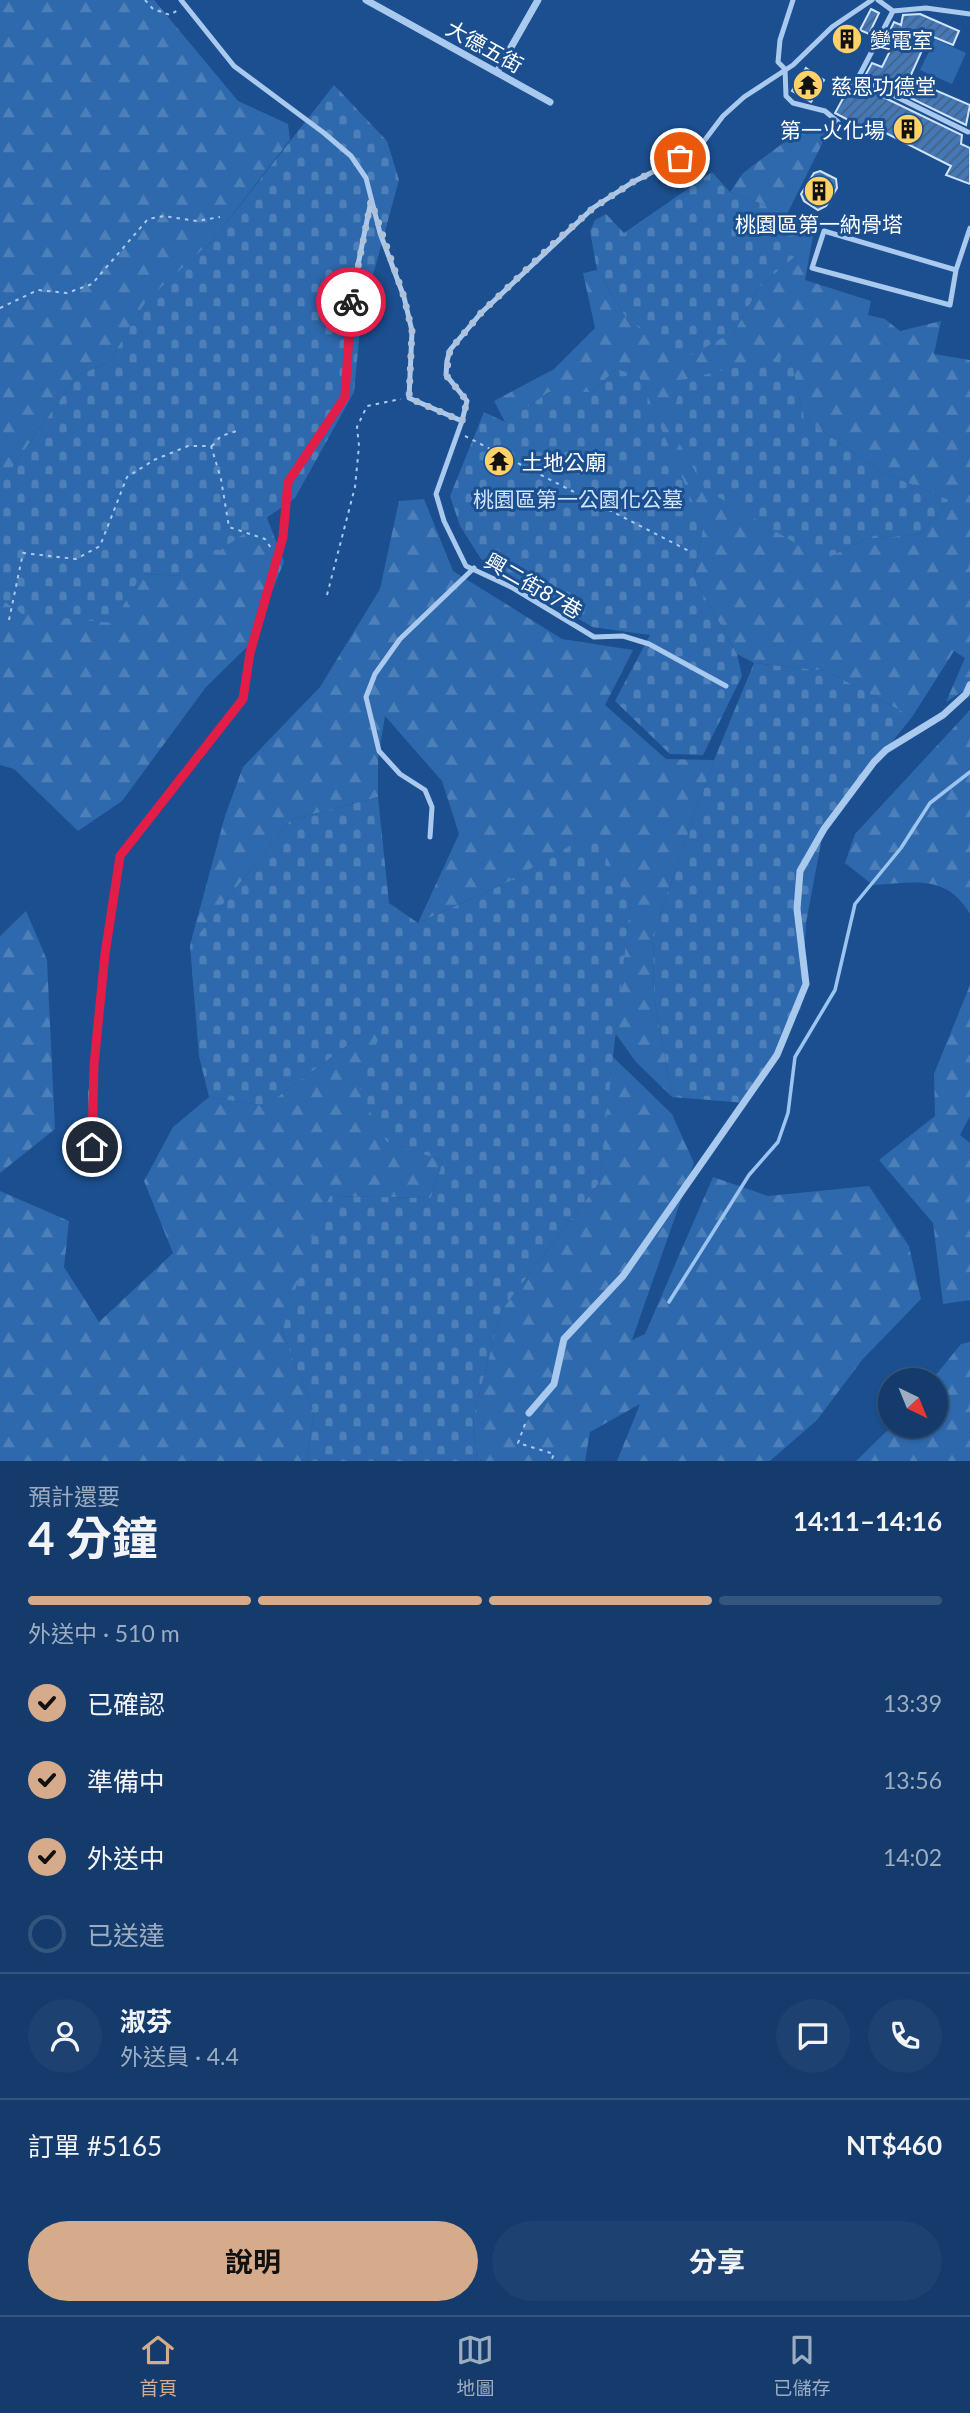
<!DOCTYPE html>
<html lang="zh-TW">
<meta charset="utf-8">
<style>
:root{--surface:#143b6b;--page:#1d4271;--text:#f1f3f6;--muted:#9dadc1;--line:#33557e;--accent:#d6ab8b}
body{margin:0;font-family:Lato,"Noto Sans TC",sans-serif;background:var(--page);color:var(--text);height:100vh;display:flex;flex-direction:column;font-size:26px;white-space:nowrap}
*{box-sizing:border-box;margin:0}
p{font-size:23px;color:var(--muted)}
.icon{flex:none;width:38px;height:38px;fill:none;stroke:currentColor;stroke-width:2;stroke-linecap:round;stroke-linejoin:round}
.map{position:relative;height:1461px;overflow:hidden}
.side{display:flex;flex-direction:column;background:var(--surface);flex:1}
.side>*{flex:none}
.needle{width:46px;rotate:137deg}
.buttons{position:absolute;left:878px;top:1368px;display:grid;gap:14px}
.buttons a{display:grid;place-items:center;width:70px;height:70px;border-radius:50%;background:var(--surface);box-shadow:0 2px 5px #0004,0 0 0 2px var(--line);font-size:35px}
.pin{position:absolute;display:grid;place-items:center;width:60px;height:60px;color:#fff;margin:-30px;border:4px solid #fff;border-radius:50%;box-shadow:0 2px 7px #0007}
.courier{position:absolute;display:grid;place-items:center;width:70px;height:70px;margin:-35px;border:5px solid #e11d48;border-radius:50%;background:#fff;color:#222;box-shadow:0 2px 9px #0007}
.head em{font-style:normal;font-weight:700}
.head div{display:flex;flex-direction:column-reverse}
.head{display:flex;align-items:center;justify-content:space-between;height:119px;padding:0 28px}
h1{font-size:46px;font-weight:700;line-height:52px}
.bar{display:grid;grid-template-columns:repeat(4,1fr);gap:10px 7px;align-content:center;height:84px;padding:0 28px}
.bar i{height:9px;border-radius:5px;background:var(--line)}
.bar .on{background:var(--accent)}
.bar p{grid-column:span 4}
.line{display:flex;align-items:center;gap:18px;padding:0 28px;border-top:2px solid var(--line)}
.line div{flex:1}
.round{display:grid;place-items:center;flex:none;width:74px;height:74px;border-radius:37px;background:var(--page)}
ol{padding:0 28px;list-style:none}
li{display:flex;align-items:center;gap:21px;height:77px}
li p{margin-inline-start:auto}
li .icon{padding:7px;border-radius:50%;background:var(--accent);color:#111;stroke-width:4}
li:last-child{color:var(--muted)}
li i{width:38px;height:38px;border:4px solid var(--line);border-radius:50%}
.primary-button{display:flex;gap:14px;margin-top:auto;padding:14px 28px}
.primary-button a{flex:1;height:80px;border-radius:42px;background:var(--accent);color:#111;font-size:28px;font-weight:700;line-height:80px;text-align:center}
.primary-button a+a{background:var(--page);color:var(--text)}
.tab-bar{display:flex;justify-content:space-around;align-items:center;height:98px;border-top:2px solid var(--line);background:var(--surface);font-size:19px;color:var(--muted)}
.tab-bar a{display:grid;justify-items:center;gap:4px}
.tab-bar .on{color:var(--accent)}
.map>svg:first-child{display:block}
</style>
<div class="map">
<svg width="970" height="1461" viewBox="0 0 970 1461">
<defs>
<pattern id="forest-firs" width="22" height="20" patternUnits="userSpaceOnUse" patternTransform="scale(1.75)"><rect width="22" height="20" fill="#2e69ad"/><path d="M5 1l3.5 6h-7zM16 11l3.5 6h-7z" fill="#4d80b9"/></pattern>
<pattern id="cemetery-stones" width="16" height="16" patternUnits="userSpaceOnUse" patternTransform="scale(1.75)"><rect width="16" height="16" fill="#2e69ad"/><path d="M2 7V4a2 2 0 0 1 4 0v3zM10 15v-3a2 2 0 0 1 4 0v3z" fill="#4d80b9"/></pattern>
<pattern id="building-hatch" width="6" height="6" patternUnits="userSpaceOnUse" patternTransform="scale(1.75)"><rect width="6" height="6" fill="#4478b7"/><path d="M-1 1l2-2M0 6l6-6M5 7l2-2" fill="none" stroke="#486282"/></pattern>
</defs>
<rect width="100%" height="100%" fill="#1b4f8f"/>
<path fill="url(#forest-firs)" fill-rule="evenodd" d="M 0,0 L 154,0 L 238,101 L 288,124 L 290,140 L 212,241 L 146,302 L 109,362 L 77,376 L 0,485 Z
M 830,128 L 787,214 L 814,231 L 805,280 L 871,301 L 868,315 L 885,319 L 900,331 L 941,321 L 934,354 L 970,360 L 970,687 L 946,702 L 965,658 L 954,651 L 912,717 L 827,671 L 754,663 L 737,654 L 694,578 L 703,527 L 616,369 L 593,392 L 549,392 L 505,422 L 494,401 L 554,369 L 595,328 L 583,273 L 597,270 L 625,316 L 734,332 L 760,286 L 797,255 L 777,210 L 730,192 L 743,173 L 798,132 ZM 790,356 L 804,418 L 881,472 L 949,500 L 921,534 L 866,539 L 822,560 Z
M 424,499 L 453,571 L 562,639 L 633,650 L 605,705 L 666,759 L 714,760 L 653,935 L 654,997 L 672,1097 L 636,1062 L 615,1033 L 630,905 L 502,885 L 418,923 L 459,834 L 442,781 L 385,716 L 378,759 L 378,797 L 291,820 L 190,945 L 225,816 L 243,767 L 320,687 L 380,589 L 399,501 Z
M 266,515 L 284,562 L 250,644 L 206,687 L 122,801 L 78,831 L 14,769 L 0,765 L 0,598 L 22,614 L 142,574 L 183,576 Z
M 970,710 L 970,914 C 946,873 913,883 873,885 L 845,863 L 855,834 Z
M 26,911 L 47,960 L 55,1129 L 0,1173 L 0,936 Z
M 970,985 L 970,1116 L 960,1135 L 970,1143 L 970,1300 L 943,1304 L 933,1223 L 879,1160 L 935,1116 L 934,1074 Z
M 387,1016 L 388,1142 L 443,1161 L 431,1198 L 331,1196 L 282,1331 L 314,1412 L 307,1461 L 0,1461 L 0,1191 L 69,1221 L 64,1267 L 99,1322 L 173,1253 L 144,1181 L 173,1127 L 209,1097 L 265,1106 Z
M 612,1056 L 672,1114 L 694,1163 L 632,1340 L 645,1334 L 713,1177 L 768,1196 L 869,1186 L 909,1246 L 921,1299 L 862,1360 L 817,1420 L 770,1461 L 617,1461 L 640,1404 L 590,1432 L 585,1461 L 477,1461 L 473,1418 L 501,1311 L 599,1183 Z
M 970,1342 L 970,1461 L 856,1461 L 892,1426 L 936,1426 L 936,1381 L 931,1381 L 961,1344 Z"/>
<path fill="url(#cemetery-stones)" d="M 334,85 L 387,141 L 399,180 L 361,319 L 354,392 L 295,498 L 183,576 L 142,574 L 113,623 L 22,614 L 0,598 L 0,485 L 77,376 L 109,362 L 146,301 L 212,241 Z
M 712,172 L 730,192 L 777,210 L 805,236 L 797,255 L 760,286 L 734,332 L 679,361 L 625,316 L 597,270 L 590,231 L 595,220 L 606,214 L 624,233 Z
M 790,355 L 804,418 L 881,472 L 949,500 L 921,534 L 866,539 L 823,560 L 705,489 L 670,427 L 682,380 Z
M 616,369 L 639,376 L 703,527 L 694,578 L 737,654 L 742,676 L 703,755 L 670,754 L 615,701 L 650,635 L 592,627 L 481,559 L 460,526 L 450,496 L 484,412 L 505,422 L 549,392 L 593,392 Z
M 754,663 L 827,671 L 912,717 L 824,827 L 806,923 L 801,1008 L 746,1103 L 672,1097 L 654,997 L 653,935 L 714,760 Z
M 378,797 L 389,903 L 418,923 L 502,885 L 594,832 L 630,905 L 599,1183 L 501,1311 L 473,1418 L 477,1461 L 307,1461 L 314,1412 L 282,1331 L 315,1228 L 330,1196 L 431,1198 L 443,1161 L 387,1142 L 359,1092 L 386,1017 L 265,1106 L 209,1097 L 199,1056 L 190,945 L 291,820 Z"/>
<path fill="#2e69ad" d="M 935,39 L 966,53 L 952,84 L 920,70 Z"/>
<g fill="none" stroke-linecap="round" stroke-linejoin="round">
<path stroke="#9cc4f0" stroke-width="3.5" d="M 669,1302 L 749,1175 L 778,1142 L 788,1113 L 795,1057 L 835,990 L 855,904 L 901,848 L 930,803 L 970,772"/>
</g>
<path fill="url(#building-hatch)" stroke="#cfe3fa" stroke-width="2" d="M 871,9 L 879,13 L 869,34 L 860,30 Z
M 920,14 L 959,31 L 953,45 L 929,35 L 909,79 L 970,105 L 966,125 L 865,76 L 872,63 L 882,67 L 892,47 L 884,43 L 894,22 L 901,25 L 903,15 Z
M 845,28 L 857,35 L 849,49 L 837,42 Z
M 806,68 L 824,80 L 811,102 L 792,91 Z
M 852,82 L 962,135 L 961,144 L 970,148 L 970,184 L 946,175 L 951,166 L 876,128 L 873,133 L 835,113 Z
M 820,171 L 836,179 L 837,188 L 826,206 L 818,210 L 804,201 L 801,194 L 814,173 Z"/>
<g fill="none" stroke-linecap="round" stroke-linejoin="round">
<path stroke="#a9c9ee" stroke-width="2" stroke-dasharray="3.5 5" stroke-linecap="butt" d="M 145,0 L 153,9 L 170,15 L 178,10
M 0,308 L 38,290 L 67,293 L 92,284 L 148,219 L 164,216 L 197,221 L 220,217
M 465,436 L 691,552
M 212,446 L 221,436 L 240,430
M 327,595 L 355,487 L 359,446 L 357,427 L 367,406 L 401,399
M 9,620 L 23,553 L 76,559 L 100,546 L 127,477 L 154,460 L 188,446 L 211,446 L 221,479 L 229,527 L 265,539 L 271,548
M 525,1424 L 518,1443 L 554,1454 L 551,1461"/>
<path stroke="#a9c9ee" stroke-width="5" d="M 181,0 L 234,66 L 324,133 L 351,156 L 366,178 L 380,233 L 404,297 L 412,331 L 409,398 L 462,421 L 436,494 L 444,521 L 466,566 L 513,588 L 594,637 L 623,636 L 649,644 L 726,686
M 793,0 L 780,40 L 778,62 L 785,69 L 786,96 L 793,103 L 825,111 L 838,122
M 878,0 L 893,11
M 968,132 L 858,78 L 893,11 L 926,8 L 970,14
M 956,270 L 824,231 L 812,268 L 950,305 L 956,270 L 970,228
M 462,421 L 467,401 L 446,375 L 447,361 L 450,350 L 481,313 L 593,208 L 633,182 L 698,149 L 723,116 L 744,97 L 793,65 L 832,27 L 872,0
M 430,837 L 432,807 L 425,790 L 400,774 L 379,751 L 366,697 L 375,674 L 400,639 L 474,568
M 93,1173 L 91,1093 L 105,954 L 120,856 L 243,699 L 250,653 L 283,537 L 287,482 L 345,397 L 351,299 L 371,201"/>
<path stroke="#a9c9ee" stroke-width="7" d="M 366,0 L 550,102
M 497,72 L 538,0
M 529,1413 L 554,1384 L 564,1339 L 623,1276 L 777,1055 L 806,984 L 797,909 L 800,871 L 824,829 L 874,762 L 886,750 L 943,715 L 966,694 L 970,685"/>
</g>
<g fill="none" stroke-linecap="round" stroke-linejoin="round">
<path stroke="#afc1d8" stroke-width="7" stroke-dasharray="0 12.6" d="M 351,302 L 371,201 L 404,297 L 412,331 L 409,398 L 462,421 L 467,401 L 446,375 L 450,350 L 481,313 L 555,242 L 593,208 L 633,182 L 680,158"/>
<path stroke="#e11d48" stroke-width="9" d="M 92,1147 L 94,1065 L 105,954 L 120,856 L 243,699 L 250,653 L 283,537 L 288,482 L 345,397 L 351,302"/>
</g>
<defs>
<g id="building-disc" transform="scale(1.575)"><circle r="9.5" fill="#ffd166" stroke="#1b4f8f"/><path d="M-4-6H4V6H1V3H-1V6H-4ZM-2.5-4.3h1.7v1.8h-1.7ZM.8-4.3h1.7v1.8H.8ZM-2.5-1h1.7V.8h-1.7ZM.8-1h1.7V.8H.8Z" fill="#111"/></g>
<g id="temple-disc" transform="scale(1.575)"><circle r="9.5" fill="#ffd166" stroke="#1b4f8f"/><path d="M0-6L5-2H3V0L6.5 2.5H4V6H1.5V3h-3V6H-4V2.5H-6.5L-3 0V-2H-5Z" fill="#111"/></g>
</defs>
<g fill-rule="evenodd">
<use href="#building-disc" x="847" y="39"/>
<use href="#temple-disc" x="808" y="85"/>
<use href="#building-disc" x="908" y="129"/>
<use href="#building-disc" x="819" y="191"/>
<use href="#temple-disc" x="499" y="461"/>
</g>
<g text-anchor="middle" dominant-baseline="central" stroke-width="6" stroke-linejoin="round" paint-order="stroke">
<g font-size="21" fill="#fff" stroke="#1b4f8f" text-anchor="start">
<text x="870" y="39">變電室</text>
<text x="831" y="85">慈恩功德堂</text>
<text x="885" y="129" text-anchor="end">第一火化場</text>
<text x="819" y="223" text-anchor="middle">桃園區第一納骨塔</text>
<text x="522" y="461">土地公廟</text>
</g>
<g font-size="21" fill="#fff" stroke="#1b4f8f">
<text transform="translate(485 46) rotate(29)">大德五街</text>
<text transform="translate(534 585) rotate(30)">興二街87巷</text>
</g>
<g font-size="21" fill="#cfe3fa" stroke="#1b4f8f">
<text x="578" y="498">桃園區第一公園化公墓</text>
</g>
</g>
</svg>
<div class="buttons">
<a><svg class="needle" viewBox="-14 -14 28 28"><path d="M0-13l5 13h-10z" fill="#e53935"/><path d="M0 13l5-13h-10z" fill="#9dadc1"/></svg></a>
</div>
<div class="pin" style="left:680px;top:158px;background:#ea580c"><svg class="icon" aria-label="bag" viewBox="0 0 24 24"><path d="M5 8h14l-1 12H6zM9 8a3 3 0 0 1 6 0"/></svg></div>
<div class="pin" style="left:92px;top:1147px;background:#1f2937"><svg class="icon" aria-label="home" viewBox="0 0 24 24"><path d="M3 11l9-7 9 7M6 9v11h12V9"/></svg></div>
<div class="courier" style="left:351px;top:302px"><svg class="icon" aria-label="bike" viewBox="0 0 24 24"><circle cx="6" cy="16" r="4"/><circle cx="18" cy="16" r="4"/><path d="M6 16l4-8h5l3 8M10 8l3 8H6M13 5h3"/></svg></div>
</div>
<section class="side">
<div class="head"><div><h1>4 分鐘</h1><p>預計還要</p></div><em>14:11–14:16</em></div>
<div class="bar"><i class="on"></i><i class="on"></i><i class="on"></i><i></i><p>外送中 · 510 m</p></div>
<ol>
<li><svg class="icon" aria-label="check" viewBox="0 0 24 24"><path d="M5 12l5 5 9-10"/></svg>已確認<p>13:39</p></li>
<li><svg class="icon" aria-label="check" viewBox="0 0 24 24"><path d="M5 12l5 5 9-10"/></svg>準備中<p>13:56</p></li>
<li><svg class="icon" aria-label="check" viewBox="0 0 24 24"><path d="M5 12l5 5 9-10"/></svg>外送中<p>14:02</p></li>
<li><i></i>已送達</li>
</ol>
<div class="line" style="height:126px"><a class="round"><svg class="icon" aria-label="person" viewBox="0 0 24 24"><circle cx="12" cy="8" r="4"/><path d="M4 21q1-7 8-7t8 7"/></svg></a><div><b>淑芬</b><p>外送員 · 4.4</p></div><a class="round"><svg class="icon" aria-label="chat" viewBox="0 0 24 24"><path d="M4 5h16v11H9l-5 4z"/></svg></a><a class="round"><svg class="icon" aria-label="phone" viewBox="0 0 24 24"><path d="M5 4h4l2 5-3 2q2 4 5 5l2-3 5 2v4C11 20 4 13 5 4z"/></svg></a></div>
<div class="line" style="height:91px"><div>訂單 #5165</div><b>NT$460</b></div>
<div class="primary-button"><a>說明</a><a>分享</a></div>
</section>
<nav class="tab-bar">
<a class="on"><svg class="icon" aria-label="home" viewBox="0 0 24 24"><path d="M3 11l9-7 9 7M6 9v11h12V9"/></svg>首頁</a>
<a><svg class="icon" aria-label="map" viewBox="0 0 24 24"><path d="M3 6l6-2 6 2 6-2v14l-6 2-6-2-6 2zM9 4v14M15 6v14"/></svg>地圖</a>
<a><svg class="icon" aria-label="saved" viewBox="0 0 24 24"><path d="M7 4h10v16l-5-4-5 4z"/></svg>已儲存</a>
</nav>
